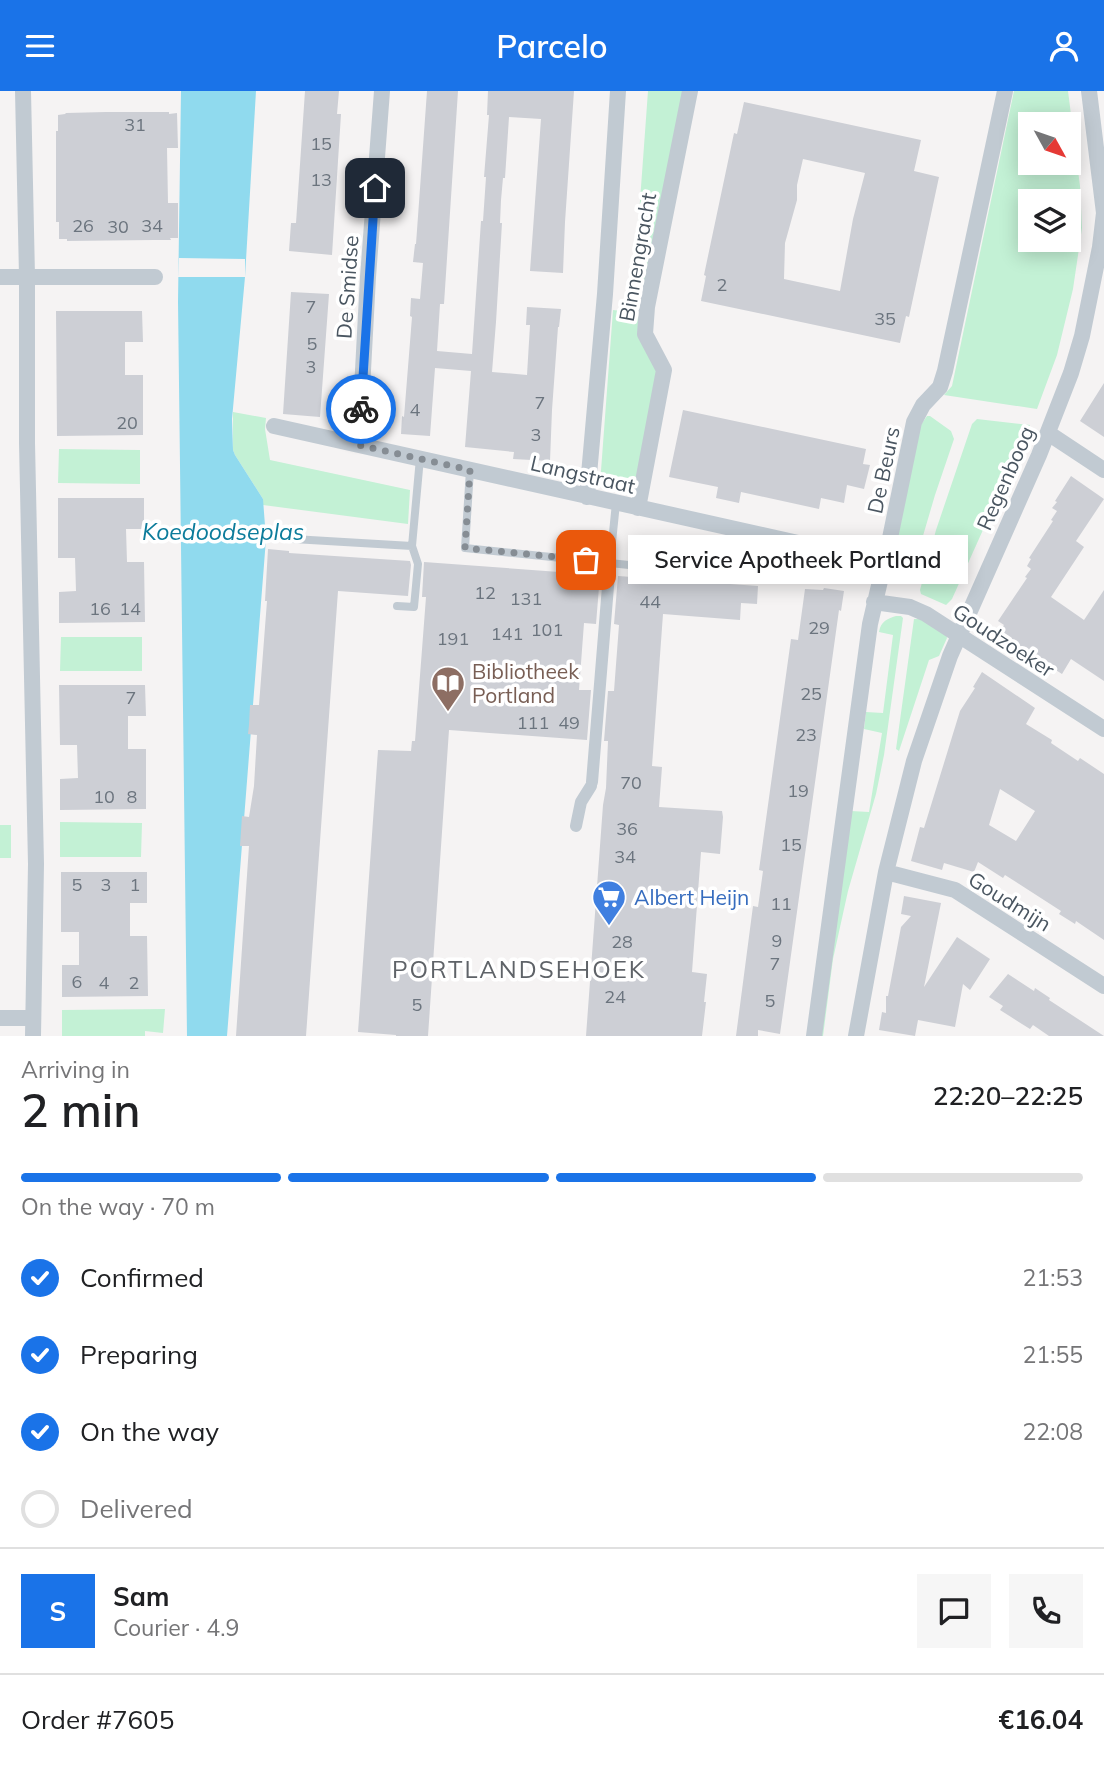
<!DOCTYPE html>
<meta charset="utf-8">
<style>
:root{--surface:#fff;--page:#f6f6f6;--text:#202124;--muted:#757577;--line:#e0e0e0;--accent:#1a73e8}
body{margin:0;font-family:Mulish,sans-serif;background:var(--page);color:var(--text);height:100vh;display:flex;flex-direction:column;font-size:26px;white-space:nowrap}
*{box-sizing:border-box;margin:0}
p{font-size:23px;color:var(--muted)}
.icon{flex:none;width:38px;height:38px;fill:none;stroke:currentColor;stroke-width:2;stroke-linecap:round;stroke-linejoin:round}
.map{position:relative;height:945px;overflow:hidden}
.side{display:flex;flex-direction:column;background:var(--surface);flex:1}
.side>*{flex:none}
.needle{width:46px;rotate:130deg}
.fabs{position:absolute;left:1018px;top:21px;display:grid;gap:14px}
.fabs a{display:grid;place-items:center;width:63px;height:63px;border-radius:0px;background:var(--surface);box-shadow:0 4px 18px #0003;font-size:35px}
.pin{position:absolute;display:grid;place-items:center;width:60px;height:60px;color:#fff;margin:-30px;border-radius:14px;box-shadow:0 4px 10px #0006}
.courier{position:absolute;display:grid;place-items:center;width:70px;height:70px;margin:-35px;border:5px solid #1a73e8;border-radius:50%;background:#fff;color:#222;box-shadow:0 2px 9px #0007}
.bubble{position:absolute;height:49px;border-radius:0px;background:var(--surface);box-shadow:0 4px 18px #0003;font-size:23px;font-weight:600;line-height:49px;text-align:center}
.headline em{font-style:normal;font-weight:600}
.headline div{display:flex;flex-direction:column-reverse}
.headline{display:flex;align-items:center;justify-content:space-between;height:119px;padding:0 21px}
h1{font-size:46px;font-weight:600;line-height:52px}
.bar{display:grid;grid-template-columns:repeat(4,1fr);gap:10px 7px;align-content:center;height:84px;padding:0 21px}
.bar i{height:9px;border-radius:5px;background:var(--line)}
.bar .selected{background:var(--accent)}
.bar p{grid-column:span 4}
.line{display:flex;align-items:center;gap:18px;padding:0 21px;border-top:2px solid var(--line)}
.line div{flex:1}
.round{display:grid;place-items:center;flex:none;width:74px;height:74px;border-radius:0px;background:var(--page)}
ol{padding:0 21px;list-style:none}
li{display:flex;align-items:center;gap:21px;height:77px}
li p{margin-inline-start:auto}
li .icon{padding:7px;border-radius:50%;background:var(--accent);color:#fff;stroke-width:4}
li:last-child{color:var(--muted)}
li i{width:38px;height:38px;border:4px solid var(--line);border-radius:50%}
header{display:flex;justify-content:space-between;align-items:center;height:91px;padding:0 21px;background:var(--accent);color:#fff;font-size:32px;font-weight:600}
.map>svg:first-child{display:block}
</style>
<header><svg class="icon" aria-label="menu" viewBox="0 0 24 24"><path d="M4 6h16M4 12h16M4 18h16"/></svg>Parcelo<svg class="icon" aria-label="person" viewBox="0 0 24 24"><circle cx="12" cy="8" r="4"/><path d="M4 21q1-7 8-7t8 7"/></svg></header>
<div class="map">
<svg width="1104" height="945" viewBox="0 0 1104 945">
<rect width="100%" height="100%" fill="#f5f3f3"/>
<path fill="#c3f1d5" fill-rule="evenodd" d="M 648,0 L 683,0 L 646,194 L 634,192 Z
M 1014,0 L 1068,0 L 1080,95 L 1082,137 L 1073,198 L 1057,264 L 1037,318 L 944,304 L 952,295 ZM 1031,33 L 1069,33 L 1069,72 L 1031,72 ZM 1031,110 L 1069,110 L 1069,149 L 1031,149 Z
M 613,219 L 638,222 L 639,238 L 660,279 L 638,397 L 600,393 Z
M 233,321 L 266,327 L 265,338 L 270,369 L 410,399 L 408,433 L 263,414 L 263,408 L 235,364 L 233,359 Z
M 927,325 L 930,325 L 951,340 L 954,348 L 935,404 L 910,489 L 890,485 L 920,335 Z
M 977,328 L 1030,334 L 952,508 L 946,514 L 921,503 L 920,499 L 936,439 L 972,333 Z
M 59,358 L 140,359 L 140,393 L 58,392 Z
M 896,525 L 901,525 L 903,527 L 884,664 L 876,703 L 848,800 L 833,868 L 823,945 L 821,945 L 851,720 L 869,721 L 882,642 L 864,638 L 866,621 L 883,622 L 893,544 L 879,541 C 881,530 887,528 896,525 Z
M 914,528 L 920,528 L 946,543 L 947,547 L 939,565 L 929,569 L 899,660 L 896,658 Z
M 61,546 L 142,546 L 142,580 L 60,580 Z
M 60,731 L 142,732 L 141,766 L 60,766 Z
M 0,734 L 11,734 L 11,767 L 0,767 Z
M 165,918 L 163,942 L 145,940 L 145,945 L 62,945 L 62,919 Z"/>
<path fill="#90daee" d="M 181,0 L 256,0 L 245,186 L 232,328 L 233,359 L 235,364 L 263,408 L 266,448 L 227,945 L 187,945 L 178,211 Z"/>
<path fill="#f5f3f3" d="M 179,167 L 245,168 L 245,186 L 178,186 Z"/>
<path fill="#cdcfd5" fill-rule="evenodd" d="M 305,0 L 339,0 L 337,23 L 341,23 L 332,164 L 289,160 L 291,132 L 296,132 Z
M 427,0 L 458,0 L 444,213 L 440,213 L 437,260 L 472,263 L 481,130 L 483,130 L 486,86 L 484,86 L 489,24 L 487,24 L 488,0 L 574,0 L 565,131 L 563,182 L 530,180 L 541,28 L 509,26 L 505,87 L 503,87 L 501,109 L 500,132 L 502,132 L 496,231 L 492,281 L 527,284 L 530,234 L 526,234 L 527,216 L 561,218 L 559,236 L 558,236 L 552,319 L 550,370 L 513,368 L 514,361 L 465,356 L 471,280 L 435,277 L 430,345 L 401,343 L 402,325 L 404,326 L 412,226 L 410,225 L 411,207 L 420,208 L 423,172 L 413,171 L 415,153 L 416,153 Z
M 744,11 L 921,49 L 914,80 L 939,86 L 909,226 L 906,225 L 900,252 L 701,210 L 706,185 L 704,184 L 734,42 L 737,43 ZM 803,68 L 865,82 L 853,128 L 840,200 L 784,188 L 785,152 L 797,109 L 797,94 Z
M 106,21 L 169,21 L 169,23 L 177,22 L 178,57 L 167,57 L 168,112 L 178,112 L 178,147 L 170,147 L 171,149 L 154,149 L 67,150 L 67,148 L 59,148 L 59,131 L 56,131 L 56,40 L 58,40 L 58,24 L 65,23 L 66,22 Z
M 291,201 L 329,203 L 320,326 L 283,323 Z
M 56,220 L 142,220 L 143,251 L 125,251 L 125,284 L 143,284 L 143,344 L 57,345 Z
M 1104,292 L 1104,346 L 1080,330 Z
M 683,319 L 866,358 L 863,373 L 870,374 L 864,398 L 847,394 L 844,412 L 821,407 L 819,418 L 741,401 L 739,412 L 716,407 L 718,396 L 669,386 Z
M 1071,385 L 1104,408 L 1076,450 L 1084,456 L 1051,506 L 1084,529 L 1104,499 L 1104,590 L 1071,568 L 1062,583 L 998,542 L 1004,534 L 998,530 L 1027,487 L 1025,486 L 1031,478 L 1027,475 L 1031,468 L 1029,467 L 1053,430 L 1051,429 L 1057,420 L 1052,417 L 1057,411 L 1055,410 Z
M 58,407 L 144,407 L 144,438 L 126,438 L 127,471 L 144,471 L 145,531 L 59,532 L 59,501 L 76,500 L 75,467 L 58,467 Z
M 268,458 L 289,460 L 289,462 L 410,470 L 411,474 L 408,505 L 338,500 L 306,945 L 236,945 L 249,755 L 240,755 L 242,725 L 249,726 L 254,695 L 257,644 L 248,643 L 249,634 L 250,614 L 259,614 L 267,510 L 265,510 Z
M 424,471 L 600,484 L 596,533 L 584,532 L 579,599 L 591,599 L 587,649 L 449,639 L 428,945 L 396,945 L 396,944 L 358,941 L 378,659 L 411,660 L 412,650 L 415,650 L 426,506 L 422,506 Z
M 618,485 L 758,495 L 757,513 L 741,512 L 740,529 L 663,523 L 652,675 L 662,676 L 659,716 L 722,720 L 723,726 L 720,763 L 701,761 L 692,881 L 707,883 L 704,911 L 706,911 L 702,945 L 586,945 L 603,714 L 606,697 L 608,650 L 604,650 L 608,600 L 614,600 L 619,534 L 614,533 Z
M 824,497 L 844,500 L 841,520 L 839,519 L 780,943 L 758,939 L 758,945 L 736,945 L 753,815 L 758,816 L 763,780 L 759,779 L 791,548 L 798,549 L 805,498 L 823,499 Z
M 982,581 L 1035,617 L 1026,633 L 1052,649 L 1051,652 L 1078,670 L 1080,667 L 1104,683 L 1104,849 L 1076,830 L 1075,833 L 1059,823 L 1061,820 L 1005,784 L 1003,787 L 978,771 L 974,781 L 944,772 L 942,779 L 911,770 L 920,736 L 924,737 L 960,620 L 975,597 L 973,596 ZM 1000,698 L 1035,720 L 1016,750 L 989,734 Z
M 59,594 L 145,594 L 146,625 L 128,625 L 128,658 L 146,658 L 146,718 L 60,719 L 60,688 L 78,687 L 77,654 L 60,654 Z
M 61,781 L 147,781 L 147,812 L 130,812 L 130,845 L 147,845 L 148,905 L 62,906 L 62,874 L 79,874 L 79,841 L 61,841 Z
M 904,805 L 941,812 L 924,896 L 957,846 L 990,868 L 970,899 L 963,893 L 955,936 L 918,929 L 915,945 L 879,939 L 882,921 L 886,922 L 886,905 L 888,905 L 901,836 L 911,825 L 901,823 Z
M 1008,883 L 1034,900 L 1035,897 L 1050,907 L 1049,909 L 1104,945 L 1049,945 L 1033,934 L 1030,938 L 1000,919 L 1003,915 L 989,906 Z"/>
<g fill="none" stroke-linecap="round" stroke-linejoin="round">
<path stroke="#c1cad2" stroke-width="8" d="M 470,379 L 465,457 L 687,480
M 293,448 L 412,455
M 610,471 L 616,412
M 397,515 L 414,516 L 418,473 L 412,455 L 420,367"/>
<path stroke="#c1cad2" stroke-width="12" d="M 592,691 L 610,471
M 576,735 L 581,711 L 591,695"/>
<path stroke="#c1cad2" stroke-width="16" d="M 23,0 L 27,185 L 27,352 L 36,773 L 33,945
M 0,186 L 155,186
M 274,335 L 883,471
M 1048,342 L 1104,379
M 359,354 L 368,186 L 382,0
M 587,406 L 605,203 L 618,0
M 638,417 L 664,279 L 645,243 L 647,216 L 690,0
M 874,511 L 910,516 L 926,523 L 1104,638
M 886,781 L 955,799 L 1104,895
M 0,927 L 32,927
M 814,945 L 870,533 L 890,447 L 914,331 L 923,314 L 940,296 L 945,280 L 1005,0
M 856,945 L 886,781 L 914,670 L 950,565 L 1039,364 L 1071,282 L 1082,245 L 1100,156 L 1104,122 L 1089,0"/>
</g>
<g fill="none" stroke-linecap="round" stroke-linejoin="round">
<path stroke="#868d94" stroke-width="7" stroke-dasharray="0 12.6" d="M 361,318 L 359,354 L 470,379 L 465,457 L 586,469"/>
<path stroke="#1a73e8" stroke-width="9" d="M 361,318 L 375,97"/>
</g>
<defs>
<g id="library-pin" transform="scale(1.75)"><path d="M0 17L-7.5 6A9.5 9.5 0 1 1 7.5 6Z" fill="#8d6e63" stroke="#fff"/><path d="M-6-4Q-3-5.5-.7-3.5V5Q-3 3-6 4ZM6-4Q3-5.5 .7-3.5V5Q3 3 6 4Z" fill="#fff"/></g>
<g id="supermarket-pin" transform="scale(1.75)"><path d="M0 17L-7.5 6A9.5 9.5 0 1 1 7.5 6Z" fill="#3f7fe0" stroke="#fff"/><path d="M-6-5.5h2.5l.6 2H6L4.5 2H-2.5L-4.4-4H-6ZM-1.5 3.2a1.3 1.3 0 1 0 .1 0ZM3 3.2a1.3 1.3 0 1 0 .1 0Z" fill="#fff"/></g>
</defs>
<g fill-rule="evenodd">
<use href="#library-pin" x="448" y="592"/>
<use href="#supermarket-pin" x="609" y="806"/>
</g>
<g text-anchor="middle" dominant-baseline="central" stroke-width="7" stroke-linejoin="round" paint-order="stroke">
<g font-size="18" fill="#6b747e">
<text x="135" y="33">31</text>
<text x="321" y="52">15</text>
<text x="321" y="88">13</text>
<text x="83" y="134">26</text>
<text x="152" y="134">34</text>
<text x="118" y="135">30</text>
<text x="722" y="193">2</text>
<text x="311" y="215">7</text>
<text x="885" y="227">35</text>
<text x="312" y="252">5</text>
<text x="311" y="275">3</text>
<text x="540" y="311">7</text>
<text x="415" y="318">4</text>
<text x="127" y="331">20</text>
<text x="536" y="343">3</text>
<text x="485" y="501">12</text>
<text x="526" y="507">131</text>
<text x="650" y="510">44</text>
<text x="100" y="517">16</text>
<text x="130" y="517">14</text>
<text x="819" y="536">29</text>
<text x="547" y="538">101</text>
<text x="507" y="542">141</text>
<text x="453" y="547">191</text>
<text x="811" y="602">25</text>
<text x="131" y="606">7</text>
<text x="533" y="631">111</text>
<text x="569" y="631">49</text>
<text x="806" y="643">23</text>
<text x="631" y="691">70</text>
<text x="798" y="699">19</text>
<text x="104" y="705">10</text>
<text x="132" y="705">8</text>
<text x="627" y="737">36</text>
<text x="791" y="753">15</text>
<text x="625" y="765">34</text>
<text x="77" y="793">5</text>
<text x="106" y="793">3</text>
<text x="135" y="793">1</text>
<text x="781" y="812">11</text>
<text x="777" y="849">9</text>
<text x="622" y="850">28</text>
<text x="775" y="872">7</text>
<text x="77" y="890">6</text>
<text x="104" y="891">4</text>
<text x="134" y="891">2</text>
<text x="615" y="905">24</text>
<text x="770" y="909">5</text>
<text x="417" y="913">5</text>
</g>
<g font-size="21" fill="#4a5661" stroke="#fff">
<text transform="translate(637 166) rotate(-80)">Binnengracht</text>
<text transform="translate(347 196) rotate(-86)">De Smidse</text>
<text transform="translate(883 379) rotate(-78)">De Beurs</text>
<text transform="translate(583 383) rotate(13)">Langstraat</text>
<text transform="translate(1005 387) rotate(-66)">Regenboog</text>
<text transform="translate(1004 549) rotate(33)">Goudzoeker</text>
<text transform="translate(1010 810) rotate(32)">Goudmijn</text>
</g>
<g font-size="21" fill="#785e54" stroke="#fff" text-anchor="start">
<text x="472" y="580">Bibliotheek<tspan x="472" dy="24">Portland</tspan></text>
</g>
<g font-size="21" fill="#366cbe" stroke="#fff" text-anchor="start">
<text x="634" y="806">Albert Heijn</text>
</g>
<g font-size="23" font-style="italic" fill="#0c7c9b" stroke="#fff">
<text x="223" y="440">Koedoodseplas</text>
</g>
<g font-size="24" letter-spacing="2" fill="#5f6368" stroke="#fff">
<text x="519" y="878">PORTLANDSEHOEK</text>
</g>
</g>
</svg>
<div class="fabs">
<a><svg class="needle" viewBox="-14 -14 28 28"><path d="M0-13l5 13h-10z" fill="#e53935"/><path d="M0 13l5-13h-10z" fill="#757577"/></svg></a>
<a><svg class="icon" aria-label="layers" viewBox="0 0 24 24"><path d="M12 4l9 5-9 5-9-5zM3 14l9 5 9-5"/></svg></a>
</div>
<div class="pin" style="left:586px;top:469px;background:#ea580c"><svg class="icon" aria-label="bag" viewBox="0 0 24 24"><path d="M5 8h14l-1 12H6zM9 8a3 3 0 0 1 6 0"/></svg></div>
<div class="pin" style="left:375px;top:97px;background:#1f2937"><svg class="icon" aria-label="home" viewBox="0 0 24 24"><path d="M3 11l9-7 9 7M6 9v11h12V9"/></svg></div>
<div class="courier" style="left:361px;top:318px"><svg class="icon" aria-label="bike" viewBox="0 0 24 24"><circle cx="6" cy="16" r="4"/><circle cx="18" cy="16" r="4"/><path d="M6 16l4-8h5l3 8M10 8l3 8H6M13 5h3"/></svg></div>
<div class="bubble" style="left:628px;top:444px;width:340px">Service Apotheek Portland</div>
</div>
<section class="side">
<div class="headline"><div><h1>2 min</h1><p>Arriving in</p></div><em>22:20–22:25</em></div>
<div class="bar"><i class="selected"></i><i class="selected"></i><i class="selected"></i><i></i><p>On the way · 70 m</p></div>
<ol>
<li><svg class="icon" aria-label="check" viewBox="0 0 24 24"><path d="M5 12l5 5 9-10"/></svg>Confirmed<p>21:53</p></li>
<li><svg class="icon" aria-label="check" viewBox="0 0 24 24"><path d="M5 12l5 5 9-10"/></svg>Preparing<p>21:55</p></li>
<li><svg class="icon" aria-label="check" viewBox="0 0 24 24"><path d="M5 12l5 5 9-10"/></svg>On the way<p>22:08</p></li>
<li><i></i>Delivered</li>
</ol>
<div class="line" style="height:126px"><b class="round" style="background:var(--accent);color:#fff">S</b><div><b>Sam</b><p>Courier · 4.9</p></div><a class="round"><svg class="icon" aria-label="chat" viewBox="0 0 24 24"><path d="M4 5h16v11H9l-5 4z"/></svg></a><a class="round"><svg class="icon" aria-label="phone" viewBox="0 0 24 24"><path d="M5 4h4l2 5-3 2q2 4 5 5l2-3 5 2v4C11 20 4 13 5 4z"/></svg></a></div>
<div class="line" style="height:91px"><div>Order #7605</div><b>€16.04</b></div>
</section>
